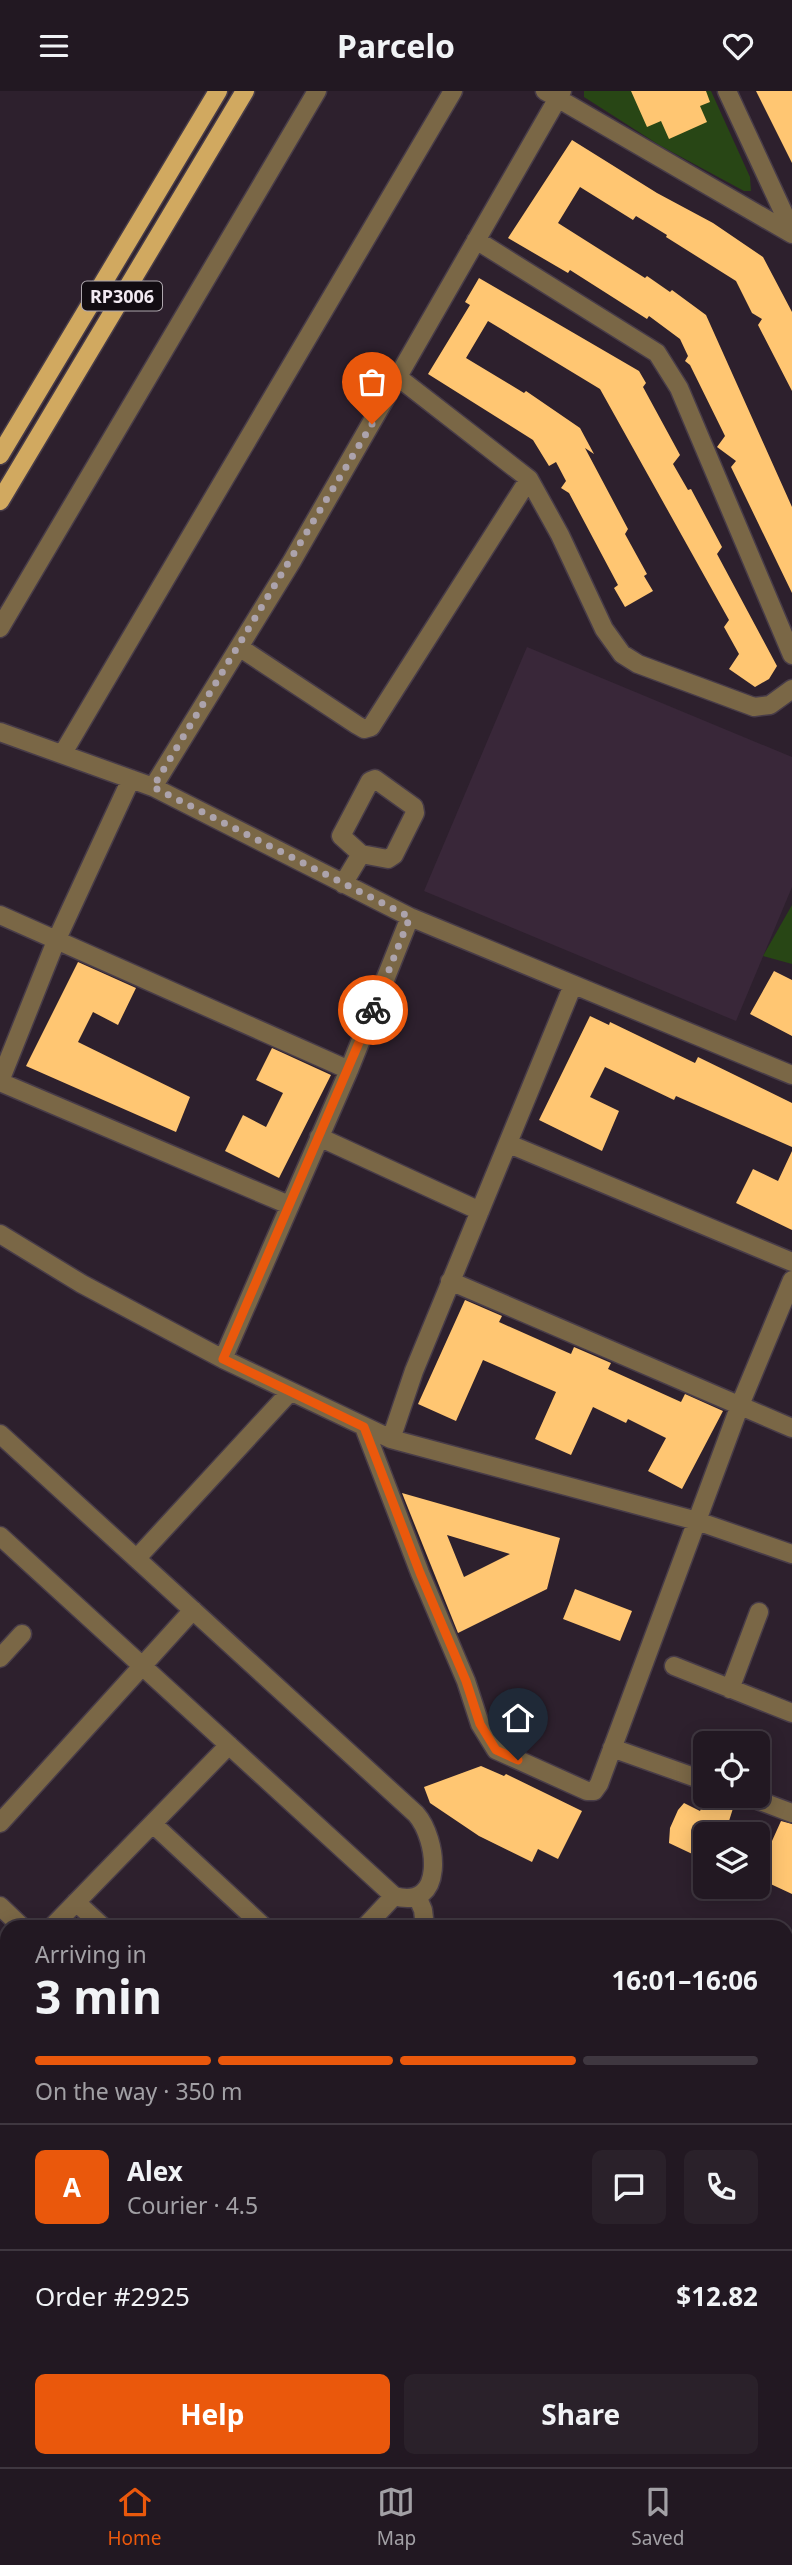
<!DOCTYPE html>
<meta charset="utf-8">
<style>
:root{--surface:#221822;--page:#2a212a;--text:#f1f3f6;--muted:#a2a0a5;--line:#3f3740;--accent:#ea580c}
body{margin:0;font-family:"Noto Sans",sans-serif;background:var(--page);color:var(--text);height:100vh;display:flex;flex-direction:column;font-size:26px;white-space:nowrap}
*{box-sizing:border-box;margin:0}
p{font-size:23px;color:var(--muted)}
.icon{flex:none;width:38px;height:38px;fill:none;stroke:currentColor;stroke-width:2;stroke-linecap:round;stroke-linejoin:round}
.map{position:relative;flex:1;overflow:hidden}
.sheet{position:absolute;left:0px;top:1829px;width:793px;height:548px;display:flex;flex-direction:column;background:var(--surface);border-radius:21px 21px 0 0;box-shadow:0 4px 18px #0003,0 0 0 2px var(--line)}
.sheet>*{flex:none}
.controls{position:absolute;left:693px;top:1640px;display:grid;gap:14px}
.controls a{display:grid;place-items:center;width:77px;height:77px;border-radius:10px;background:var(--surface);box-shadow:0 4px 18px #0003,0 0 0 2px var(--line);font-size:35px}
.pin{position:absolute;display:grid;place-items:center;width:60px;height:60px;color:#fff;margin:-72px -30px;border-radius:50% 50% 50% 0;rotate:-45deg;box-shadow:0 0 7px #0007}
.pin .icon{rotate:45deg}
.courier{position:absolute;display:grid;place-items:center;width:70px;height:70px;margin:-35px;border:5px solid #ea580c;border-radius:50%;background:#fff;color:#222;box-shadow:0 2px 9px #0007}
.overview em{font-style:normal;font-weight:700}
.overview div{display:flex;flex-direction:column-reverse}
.overview{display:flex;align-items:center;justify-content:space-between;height:119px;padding:0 35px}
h1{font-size:46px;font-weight:700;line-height:52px}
.bar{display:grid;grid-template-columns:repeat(4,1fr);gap:10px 7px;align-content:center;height:84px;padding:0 35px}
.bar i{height:9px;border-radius:5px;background:var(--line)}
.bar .on{background:var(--accent)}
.bar p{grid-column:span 4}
.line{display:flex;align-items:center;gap:18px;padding:0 35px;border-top:2px solid var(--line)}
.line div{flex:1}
.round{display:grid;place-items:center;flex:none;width:74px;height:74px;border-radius:10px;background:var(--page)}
.cta{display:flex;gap:14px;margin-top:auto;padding:14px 35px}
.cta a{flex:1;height:80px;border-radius:10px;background:var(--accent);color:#fff;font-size:28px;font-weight:700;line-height:80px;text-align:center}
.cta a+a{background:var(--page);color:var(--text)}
header{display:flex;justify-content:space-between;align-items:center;height:91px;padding:0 35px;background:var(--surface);font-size:32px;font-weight:700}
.tab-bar{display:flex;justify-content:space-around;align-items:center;height:98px;border-top:2px solid var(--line);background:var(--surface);font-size:19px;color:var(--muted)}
.tab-bar a{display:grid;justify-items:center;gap:4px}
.tab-bar .on{color:var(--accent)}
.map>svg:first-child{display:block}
</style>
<header><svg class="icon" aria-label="menu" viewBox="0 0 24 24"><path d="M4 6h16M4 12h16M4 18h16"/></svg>Parcelo<svg class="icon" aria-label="heart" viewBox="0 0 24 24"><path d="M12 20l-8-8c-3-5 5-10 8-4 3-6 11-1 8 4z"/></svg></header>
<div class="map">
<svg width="792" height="2376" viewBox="0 0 792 2376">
<rect width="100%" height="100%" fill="#2d202d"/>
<path fill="#392739" d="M 527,556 L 792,666 L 792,796 L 736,930 L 424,800 Z
M 786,2100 L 792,2103 L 792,2376 L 244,2376 L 247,2370 L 786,2370 Z"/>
<path fill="#284615" d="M 584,0 L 711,0 L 750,86 L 751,100 L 744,100 L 659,54 L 584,6 Z
M 792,814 L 792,873 L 763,865 Z"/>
<path fill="#ffc672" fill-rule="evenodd" d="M 631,0 L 706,0 L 710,11 L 700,15 L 707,31 L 669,48 L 661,30 L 647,36 Z
M 756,0 L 792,0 L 792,72 Z
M 572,49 L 657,102 L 713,132 L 763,166 L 792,221 L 792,300 L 758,234 L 762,228 L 752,222 L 736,190 L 666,146 L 667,144 L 636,125 L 633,129 L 580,96 L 558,132 L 645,187 L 647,185 L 670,201 L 672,199 L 706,224 L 792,416 L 792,502 L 731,376 L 736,370 L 717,356 L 725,345 L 690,274 L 685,270 L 688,265 L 680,248 L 649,225 L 647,228 L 570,179 L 568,182 L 508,147 Z
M 479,187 L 639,280 L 646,292 L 643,296 L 680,364 L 673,373 L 688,399 L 691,398 L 722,456 L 717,463 L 777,575 L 769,588 L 755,596 L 729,578 L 739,563 L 724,536 L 729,529 L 600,298 L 488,230 L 466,267 L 524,302 L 526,300 L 580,337 L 594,363 L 585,357 L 628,438 L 625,443 L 647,483 L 644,485 L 653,500 L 625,516 L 614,497 L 618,494 L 569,402 L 561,397 L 566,390 L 556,371 L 549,375 L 533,349 L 428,283 L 470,214 L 465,211 Z
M 78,871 L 136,897 L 118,934 L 93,921 L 78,951 L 190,1006 L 176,1041 L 26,975 Z
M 774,880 L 792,889 L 792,945 L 750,923 Z
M 590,925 L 609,934 L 610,931 L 695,972 L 698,966 L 792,1012 L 792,1056 L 676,1005 L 674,1009 L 605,976 L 590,1006 L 619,1020 L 602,1060 L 539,1029 Z
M 272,957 L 331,984 L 279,1087 L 225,1060 L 243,1024 L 266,1036 L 283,1002 L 256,989 Z
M 792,1060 L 792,1139 L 736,1112 L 753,1078 L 778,1090 Z
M 465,1209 L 502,1225 L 499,1231 L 571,1263 L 574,1256 L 611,1272 L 608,1278 L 681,1311 L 685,1303 L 723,1320 L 682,1398 L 648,1380 L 666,1347 L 628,1328 L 626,1332 L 593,1316 L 571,1364 L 535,1348 L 556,1301 L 483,1269 L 456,1330 L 418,1313 Z
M 402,1402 L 560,1447 L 547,1498 L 458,1542 ZM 447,1444 L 510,1463 L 464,1486 Z
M 575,1498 L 632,1520 L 620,1550 L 563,1528 Z
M 481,1675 L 504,1685 L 506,1683 L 582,1720 L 558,1768 L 538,1758 L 532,1771 L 479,1745 L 430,1712 L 424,1696 Z
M 707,1704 L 720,1704 L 735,1711 L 729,1730 L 758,1743 L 705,1743 L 705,1769 L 669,1752 L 670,1737 L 678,1719 L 684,1712 L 700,1720 Z
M 781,1730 L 792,1733 L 792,1803 L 758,1787 L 758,1743 L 772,1750 Z"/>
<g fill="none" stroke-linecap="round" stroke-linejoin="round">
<g stroke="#483c48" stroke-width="21">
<path id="minor" d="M 545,0 L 792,143
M 727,0 L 792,140
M 476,149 L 657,262 L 679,297 L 792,564
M 399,287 L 529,388 L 560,444 L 604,538 L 622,563 L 638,573 L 754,616 L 770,614 L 792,598
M 0,537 L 317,0
M 239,556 L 357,634 L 364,638 L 371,636 L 529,388
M 0,641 L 153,696 L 410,826 L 792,984
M 63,662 L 453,0
M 375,688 L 414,716 L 415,722 L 394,764 L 388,768 L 361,763 L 341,745 L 370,690 Z
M 153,696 L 292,470 L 562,0
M 343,793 L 361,763
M 0,824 L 349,979
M 0,990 L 56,850 L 131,688
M 0,991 L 289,1114
M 319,1046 L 480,1120
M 509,1053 L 792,1171
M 0,1143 L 82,1193 L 223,1268 L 391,1348 L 697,1430 L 792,1463
M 450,1190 L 792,1337
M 223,1268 L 349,979 L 410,826
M 364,1336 L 420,1482 L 466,1590 L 480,1633 L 496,1659 L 587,1700 L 594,1700 L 599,1693 L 740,1314 L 792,1189
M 0,1343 L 416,1723 C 438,1748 446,1820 394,1805 L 0,1445
M 391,1348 L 414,1280 L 573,894
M 137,1467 L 290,1301
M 0,1567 L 22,1543
M 674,1575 L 792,1622
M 730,1598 L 759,1521
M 612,1657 L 705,1690
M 744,1704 L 792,1722
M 0,1732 L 193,1519
M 153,1733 L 264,1836
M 417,1805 L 423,1819 L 425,1836
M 76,1811 L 103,1836
M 0,1815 L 22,1836
M 52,1836 L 229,1654
M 365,1836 L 394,1805
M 0,1945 L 7,1937
M 0,2039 L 7,2045
M 0,2097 L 7,2089
M 0,2256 L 7,2248
M 0,2308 L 7,2312
M 107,2376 L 107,2370"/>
</g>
<g stroke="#483c48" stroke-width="21">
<path id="major" d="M 0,364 L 218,0
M 0,410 L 245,0"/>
</g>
<use href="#minor" stroke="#7a6746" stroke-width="18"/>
<use href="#major" stroke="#d1a960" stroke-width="18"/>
</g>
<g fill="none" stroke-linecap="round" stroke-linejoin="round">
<path stroke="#aca3ac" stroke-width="7" stroke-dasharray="0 12.6" d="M 372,333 L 153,696 L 410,826 L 373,919"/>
<path stroke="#ea580c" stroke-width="9" d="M 373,919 L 223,1268 L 364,1336 L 420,1482 L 466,1590 L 480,1633 L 496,1659 L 518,1669"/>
</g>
<g text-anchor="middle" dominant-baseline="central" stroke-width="7" stroke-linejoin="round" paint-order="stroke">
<rect fill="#120c12" stroke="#aea7ae" stroke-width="2" x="82" y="190.5" width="80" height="29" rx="5"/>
<g font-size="18" font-weight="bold" fill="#f1e9f1">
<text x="122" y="205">RP3006</text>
</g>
</g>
</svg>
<div class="controls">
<a><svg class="icon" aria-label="locate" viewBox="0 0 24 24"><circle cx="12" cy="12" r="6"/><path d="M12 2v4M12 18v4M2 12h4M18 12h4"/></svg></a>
<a><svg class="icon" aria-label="layers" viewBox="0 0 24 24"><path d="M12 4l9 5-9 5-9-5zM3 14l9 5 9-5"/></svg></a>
</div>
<div class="pin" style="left:372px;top:333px;background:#ea580c"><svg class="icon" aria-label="bag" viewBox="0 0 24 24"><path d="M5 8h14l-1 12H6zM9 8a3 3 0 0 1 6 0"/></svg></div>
<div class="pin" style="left:518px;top:1669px;background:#1f2937"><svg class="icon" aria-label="home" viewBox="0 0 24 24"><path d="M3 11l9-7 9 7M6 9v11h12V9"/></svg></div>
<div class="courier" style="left:373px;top:919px"><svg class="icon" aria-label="bike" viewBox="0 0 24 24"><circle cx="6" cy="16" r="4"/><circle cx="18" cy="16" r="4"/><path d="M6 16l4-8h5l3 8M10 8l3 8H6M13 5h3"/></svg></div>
<section class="sheet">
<div class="overview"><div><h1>3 min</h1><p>Arriving in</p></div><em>16:01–16:06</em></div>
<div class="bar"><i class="on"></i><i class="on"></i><i class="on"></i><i></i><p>On the way · 350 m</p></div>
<div class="line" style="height:126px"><b class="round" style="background:var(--accent);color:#fff">A</b><div><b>Alex</b><p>Courier · 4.5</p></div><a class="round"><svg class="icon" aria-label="chat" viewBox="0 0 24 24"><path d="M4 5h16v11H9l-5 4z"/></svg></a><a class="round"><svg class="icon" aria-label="phone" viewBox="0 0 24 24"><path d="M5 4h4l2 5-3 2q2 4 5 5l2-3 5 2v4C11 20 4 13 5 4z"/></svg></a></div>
<div class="line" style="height:91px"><div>Order #2925</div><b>$12.82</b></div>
<div class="cta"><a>Help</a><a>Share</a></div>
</section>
</div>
<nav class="tab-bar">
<a class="on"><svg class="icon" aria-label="home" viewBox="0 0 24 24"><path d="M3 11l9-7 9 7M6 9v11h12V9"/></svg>Home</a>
<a><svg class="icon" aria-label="map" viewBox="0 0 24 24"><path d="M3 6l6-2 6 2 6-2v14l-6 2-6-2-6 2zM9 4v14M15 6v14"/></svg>Map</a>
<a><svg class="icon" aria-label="saved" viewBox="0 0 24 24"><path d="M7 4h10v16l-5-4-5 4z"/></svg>Saved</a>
</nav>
